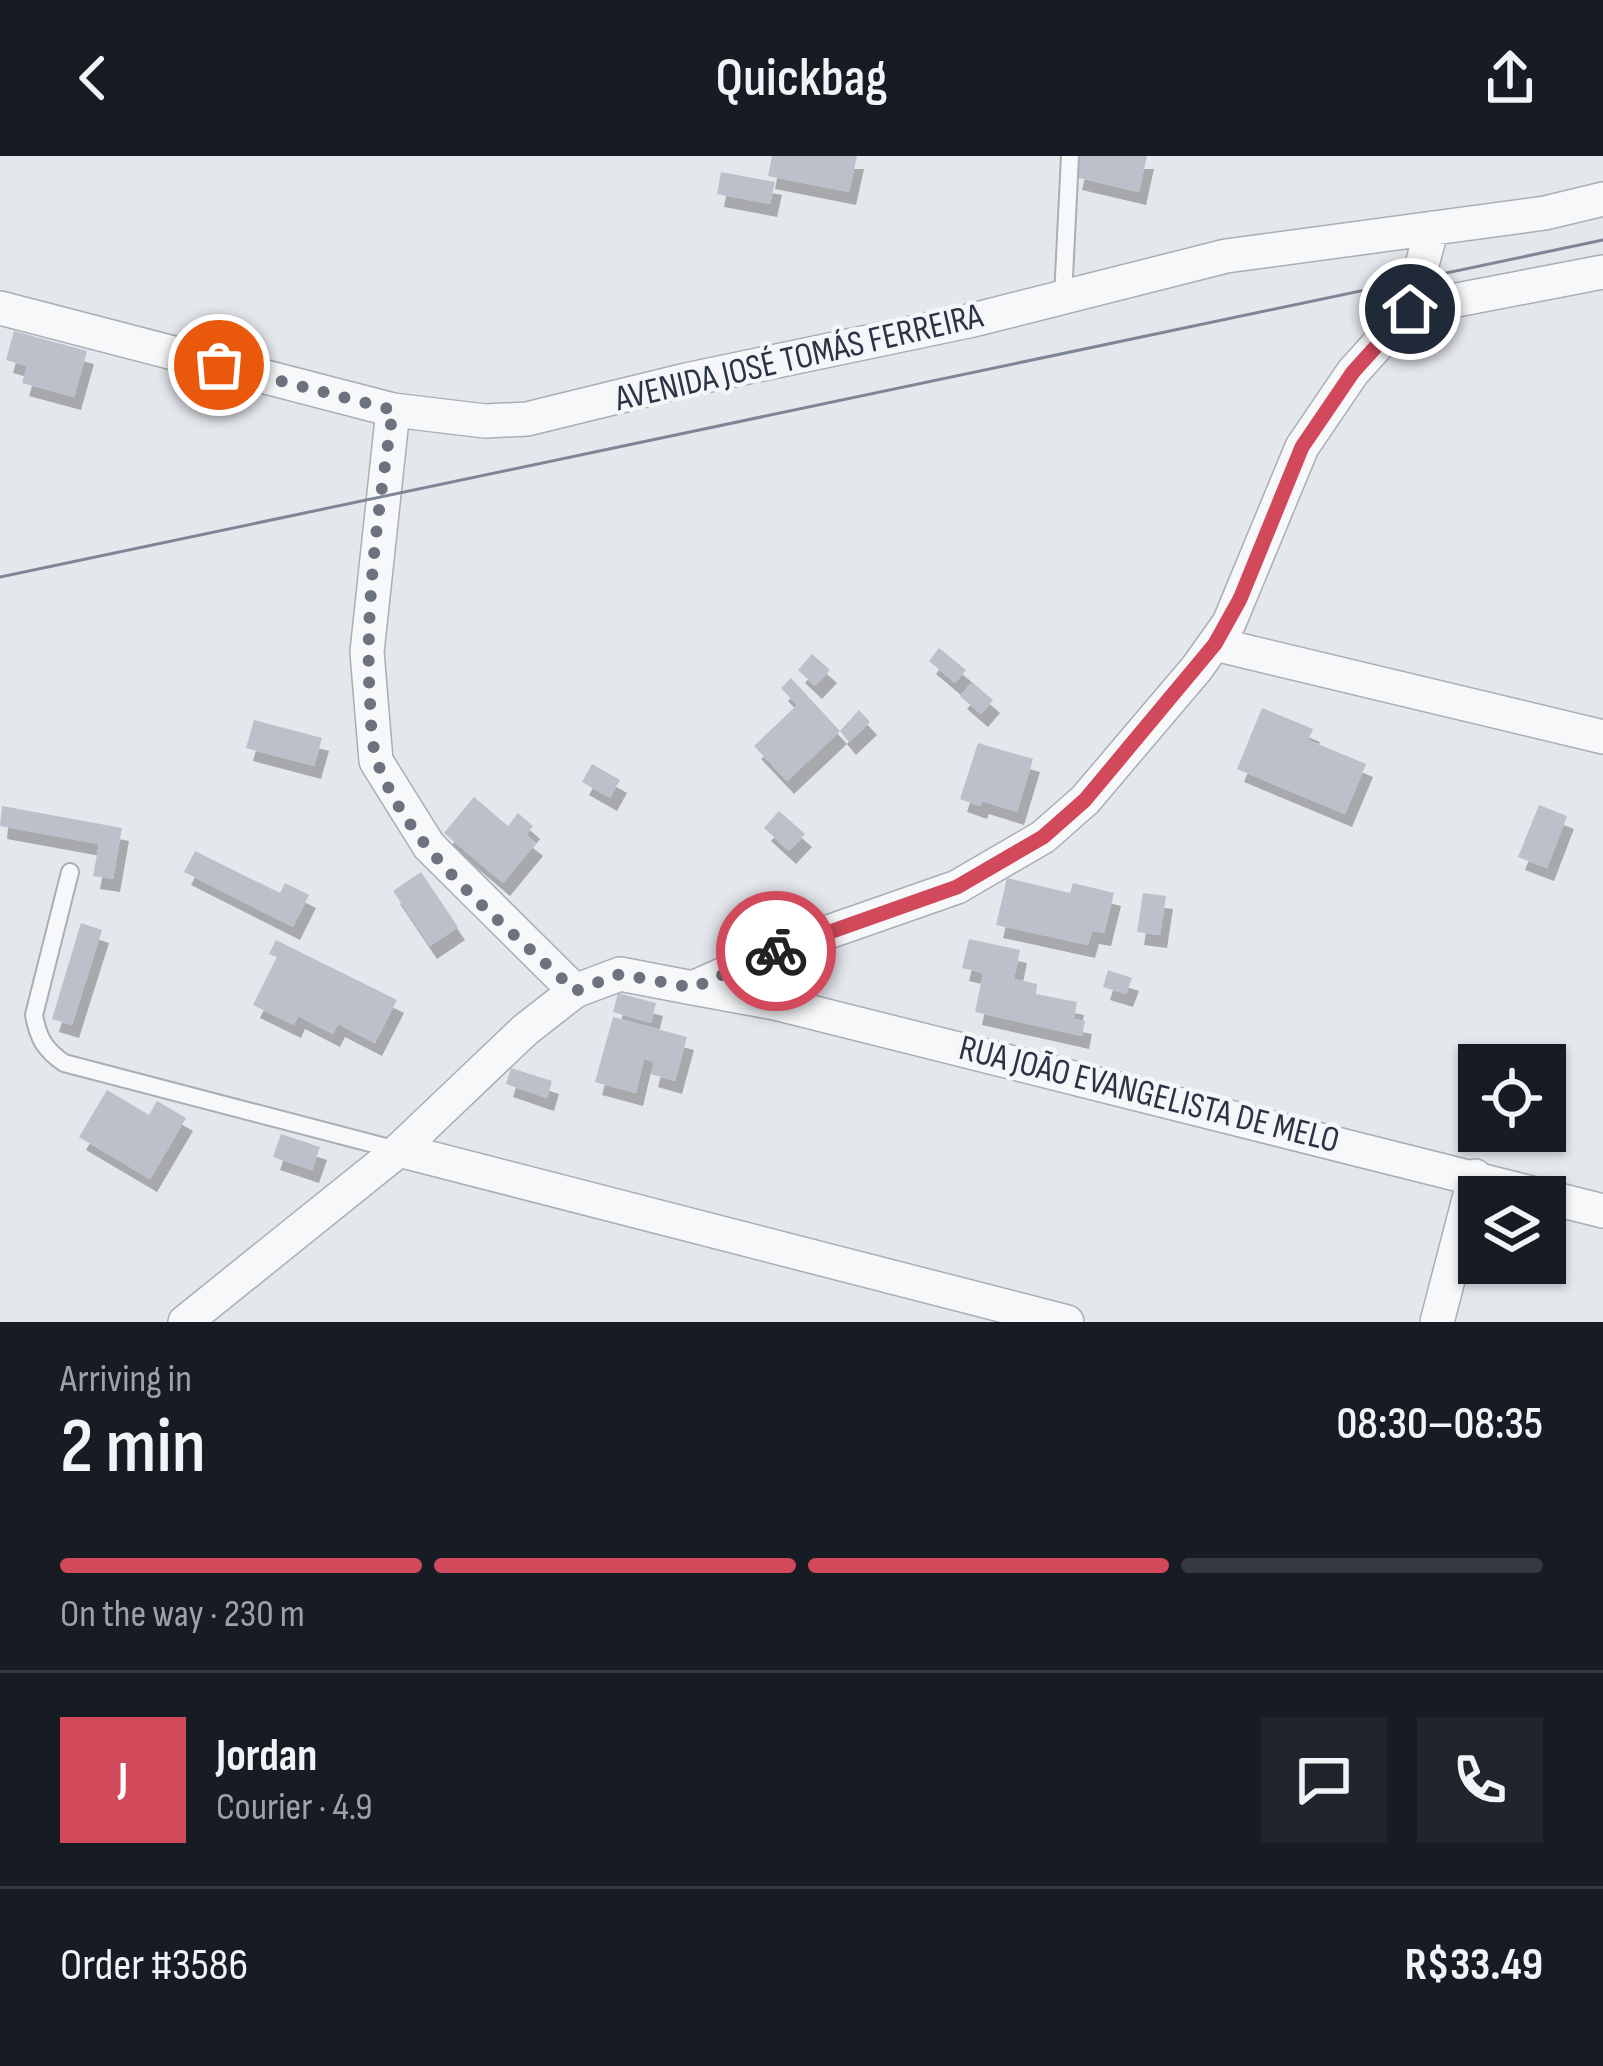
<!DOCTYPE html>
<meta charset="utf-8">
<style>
:root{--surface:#171b24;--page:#20242c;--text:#f1f3f6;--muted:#9ea1a6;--line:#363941;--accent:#d1495b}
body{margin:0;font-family:"Sofia Sans Condensed",sans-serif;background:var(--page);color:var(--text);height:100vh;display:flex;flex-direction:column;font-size:45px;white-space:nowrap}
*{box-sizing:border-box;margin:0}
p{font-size:39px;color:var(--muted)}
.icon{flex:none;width:66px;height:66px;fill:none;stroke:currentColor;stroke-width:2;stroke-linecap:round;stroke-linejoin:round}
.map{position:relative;height:1166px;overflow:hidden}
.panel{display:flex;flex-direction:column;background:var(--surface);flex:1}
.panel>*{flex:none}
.fabs{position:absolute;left:1458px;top:888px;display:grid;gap:24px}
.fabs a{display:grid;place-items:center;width:108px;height:108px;border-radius:0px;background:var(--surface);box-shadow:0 3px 9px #0004;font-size:60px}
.pin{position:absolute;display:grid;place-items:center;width:102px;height:102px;color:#fff;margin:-51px;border:6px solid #fff;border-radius:50%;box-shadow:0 3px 12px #0007}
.courier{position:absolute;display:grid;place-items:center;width:120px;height:120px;margin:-60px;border:9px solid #d1495b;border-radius:50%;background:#fff;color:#222;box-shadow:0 3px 15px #0007}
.head em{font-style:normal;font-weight:600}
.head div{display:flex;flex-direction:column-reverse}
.head{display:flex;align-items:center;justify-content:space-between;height:204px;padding:0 60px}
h1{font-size:78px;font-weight:600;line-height:90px}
.bar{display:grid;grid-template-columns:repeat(4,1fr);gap:18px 12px;align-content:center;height:144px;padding:0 60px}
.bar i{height:15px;border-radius:9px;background:var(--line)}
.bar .selected{background:var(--accent)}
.bar p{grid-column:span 4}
.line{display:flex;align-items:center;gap:30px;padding:0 60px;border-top:3px solid var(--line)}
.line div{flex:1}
.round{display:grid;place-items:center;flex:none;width:126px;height:126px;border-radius:0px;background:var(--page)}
header{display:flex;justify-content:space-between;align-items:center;height:156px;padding:0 60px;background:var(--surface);font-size:54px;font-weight:600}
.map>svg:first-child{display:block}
</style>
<header><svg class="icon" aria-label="back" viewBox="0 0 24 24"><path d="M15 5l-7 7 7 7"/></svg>Quickbag<svg class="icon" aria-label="share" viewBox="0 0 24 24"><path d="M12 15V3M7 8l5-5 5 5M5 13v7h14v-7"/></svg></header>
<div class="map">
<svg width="1603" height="1166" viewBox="0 0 1603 1166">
<defs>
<filter id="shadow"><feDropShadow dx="7" dy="13" stdDeviation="0" flood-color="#0004"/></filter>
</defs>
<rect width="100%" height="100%" fill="#e4e7ec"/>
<path fill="#bbc0ca" filter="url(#shadow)" d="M 772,0 L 857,0 L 849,36 L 768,20 Z
M 1080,0 L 1147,0 L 1139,36 L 1075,21 Z
M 721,16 L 775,26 L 770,48 L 717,38 Z
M 14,175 L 87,195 L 74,241 L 22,227 L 27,210 L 6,204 Z
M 939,492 L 966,514 L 955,527 L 929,505 Z
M 812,498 L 830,514 L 815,530 L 798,514 Z
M 791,522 L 840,575 L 787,625 L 754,590 L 797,549 L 781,532 Z
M 972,526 L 993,544 L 981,558 L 960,540 Z
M 1262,552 L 1313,573 L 1308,584 L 1366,608 L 1345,658 L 1237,613 Z
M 859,554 L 870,566 L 849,586 L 840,575 Z
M 254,564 L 322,582 L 314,610 L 246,592 Z
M 978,587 L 1033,603 L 1017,656 L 982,645 L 980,650 L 960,643 Z
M 592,608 L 620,624 L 610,642 L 582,626 Z
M 474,641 L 508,670 L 518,657 L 533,670 L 526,679 L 536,687 L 503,727 L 444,677 Z
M 1539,649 L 1567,660 L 1547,712 L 1518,701 Z
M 2,650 L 122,672 L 113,723 L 93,720 L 99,688 L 0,670 Z
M 779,655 L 805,678 L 789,695 L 764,672 Z
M 195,695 L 280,737 L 285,727 L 309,739 L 293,771 L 184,716 Z
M 421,716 L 458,771 L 430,790 L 393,735 Z
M 1007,722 L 1070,737 L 1073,727 L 1114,737 L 1104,777 L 1092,775 L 1088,789 L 996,769 Z
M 1143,737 L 1166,740 L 1160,779 L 1137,776 Z
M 81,767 L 102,774 L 72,869 L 52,863 Z
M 969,783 L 1020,794 L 1014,823 L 1037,828 L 1036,838 L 1077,846 L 1074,863 L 1085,865 L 1082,880 L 975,856 L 983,817 L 962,812 Z
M 276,784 L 397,844 L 375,887 L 338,868 L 333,878 L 298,860 L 294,869 L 253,849 L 277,801 L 269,798 Z
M 1108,814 L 1132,822 L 1126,838 L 1103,831 Z
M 618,837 L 656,847 L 651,867 L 613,856 Z
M 613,861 L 687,881 L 675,925 L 651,918 L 654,906 L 644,903 L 636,937 L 595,926 Z
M 511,912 L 552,925 L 547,942 L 506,928 Z
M 107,934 L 149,959 L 157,945 L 186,962 L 150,1023 L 79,981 Z
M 281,978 L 320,991 L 312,1014 L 273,1001 Z"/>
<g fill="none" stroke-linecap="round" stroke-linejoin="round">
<g stroke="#a9aeb7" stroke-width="20">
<path id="lane" d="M 1063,141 L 1070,0
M 70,716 L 34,859 C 38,882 45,894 64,907 L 397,994"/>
</g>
<g stroke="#a9aeb7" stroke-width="36">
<path id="street" d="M 0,152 L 393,254 L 485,265 L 527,263 L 686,224 L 973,164 L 1226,100 L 1545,57 L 1603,43
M 1410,153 L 1603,116
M 393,254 L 367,496 L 376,605 L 429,690 L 575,835
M 1215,488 L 1603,581
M 693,832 L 775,847 L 1603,1055
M 399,994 L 1067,1166
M 185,1166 L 399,994 L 525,874 L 575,835 L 620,818 L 693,832 L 777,794 L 957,731 L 1043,681 L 1085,644 L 1197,512 L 1229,467 L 1302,291 L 1353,216 L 1410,153 L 1432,72
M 1437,1166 L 1475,1020"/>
</g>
<use href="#lane" stroke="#f7f8fa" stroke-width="16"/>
<use href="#street" stroke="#f7f8fa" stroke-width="33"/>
<path stroke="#7d8696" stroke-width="3" d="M 0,421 L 1603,84"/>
</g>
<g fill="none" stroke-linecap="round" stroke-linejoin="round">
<path stroke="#6c737f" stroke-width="12" stroke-dasharray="0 21.6" d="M 219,209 L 393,254 C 379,349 364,449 370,545 C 371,566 371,589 378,608 C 413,701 506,768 575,835 L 620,818 L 693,832 L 776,795"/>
<path stroke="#d1495b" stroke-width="15" d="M 776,795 L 957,731 L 1043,681 L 1085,644 L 1215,488 L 1240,443 L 1302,291 L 1353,216 L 1410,153"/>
</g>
<g text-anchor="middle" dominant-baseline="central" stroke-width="9" stroke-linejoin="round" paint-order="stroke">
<g font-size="36" fill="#2b3445" stroke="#f4f6f9">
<text transform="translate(799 202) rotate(-13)">AVENIDA JOSÉ TOMÁS FERREIRA</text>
<text transform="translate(1149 939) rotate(14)">RUA JOÃO EVANGELISTA DE MELO</text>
</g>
</g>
</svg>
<div class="fabs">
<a><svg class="icon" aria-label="locate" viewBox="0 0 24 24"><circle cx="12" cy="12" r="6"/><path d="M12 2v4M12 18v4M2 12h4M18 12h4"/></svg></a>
<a><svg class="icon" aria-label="layers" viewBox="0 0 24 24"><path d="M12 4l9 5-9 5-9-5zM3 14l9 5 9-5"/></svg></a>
</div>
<div class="pin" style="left:219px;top:209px;background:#ea580c"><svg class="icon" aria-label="bag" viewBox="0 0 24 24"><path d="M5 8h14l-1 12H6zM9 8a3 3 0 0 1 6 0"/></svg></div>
<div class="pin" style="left:1410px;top:153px;background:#1f2937"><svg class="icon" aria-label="home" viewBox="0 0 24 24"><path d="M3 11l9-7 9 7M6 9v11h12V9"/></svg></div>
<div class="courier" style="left:776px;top:795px"><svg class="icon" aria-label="bike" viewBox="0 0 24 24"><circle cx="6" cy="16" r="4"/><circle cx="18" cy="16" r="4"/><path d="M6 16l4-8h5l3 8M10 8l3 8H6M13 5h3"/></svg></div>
</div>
<section class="panel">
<div class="head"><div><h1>2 min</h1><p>Arriving in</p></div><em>08:30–08:35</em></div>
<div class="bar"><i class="selected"></i><i class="selected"></i><i class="selected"></i><i></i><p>On the way · 230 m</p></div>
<div class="line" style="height:216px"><b class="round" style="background:var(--accent);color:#fff">J</b><div><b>Jordan</b><p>Courier · 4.9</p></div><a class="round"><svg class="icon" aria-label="chat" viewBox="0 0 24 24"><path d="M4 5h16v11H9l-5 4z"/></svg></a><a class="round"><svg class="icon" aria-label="phone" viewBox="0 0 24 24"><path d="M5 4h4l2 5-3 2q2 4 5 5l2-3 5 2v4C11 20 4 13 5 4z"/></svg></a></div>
<div class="line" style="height:156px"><div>Order #3586</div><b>R$33.49</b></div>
</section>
